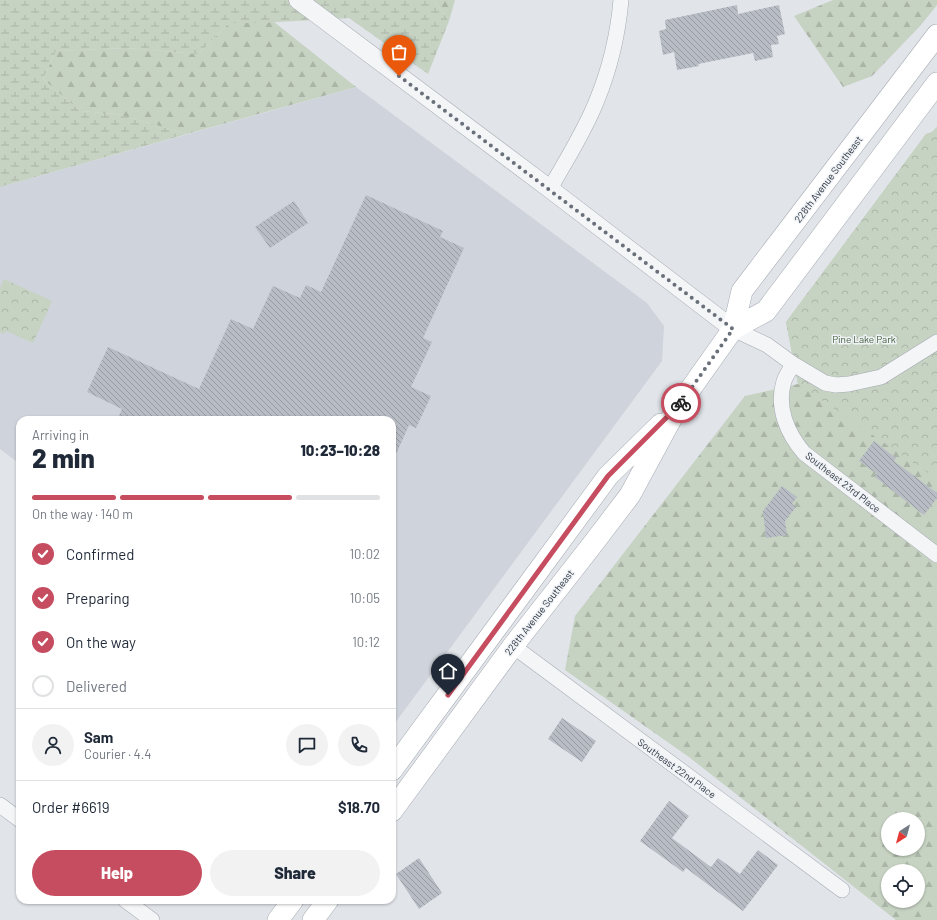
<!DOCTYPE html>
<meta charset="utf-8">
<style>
:root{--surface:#fff;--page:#f2f2f3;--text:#1f2937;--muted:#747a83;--line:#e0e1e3;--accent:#c64d5f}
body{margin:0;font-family:Barlow,sans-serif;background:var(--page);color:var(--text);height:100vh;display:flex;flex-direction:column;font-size:15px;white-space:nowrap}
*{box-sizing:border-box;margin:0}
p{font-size:13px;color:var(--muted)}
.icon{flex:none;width:22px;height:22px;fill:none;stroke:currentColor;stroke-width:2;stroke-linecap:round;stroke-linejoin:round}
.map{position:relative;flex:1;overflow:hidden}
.panel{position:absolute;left:16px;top:416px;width:380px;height:488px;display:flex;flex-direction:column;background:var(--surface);border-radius:12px;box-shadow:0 1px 3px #0004}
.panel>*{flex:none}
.needle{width:26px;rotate:216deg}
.fabs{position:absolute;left:881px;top:812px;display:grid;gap:8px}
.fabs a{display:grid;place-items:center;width:44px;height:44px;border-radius:50%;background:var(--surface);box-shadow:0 1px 3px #0004;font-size:20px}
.pin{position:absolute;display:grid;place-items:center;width:34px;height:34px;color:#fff;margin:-41px -17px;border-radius:50% 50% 50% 0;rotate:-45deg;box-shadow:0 0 4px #0007}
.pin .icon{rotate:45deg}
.courier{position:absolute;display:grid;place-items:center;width:40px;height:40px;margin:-20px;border:3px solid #c64d5f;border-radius:50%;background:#fff;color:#222;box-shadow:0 1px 5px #0007}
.overview em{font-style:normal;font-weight:800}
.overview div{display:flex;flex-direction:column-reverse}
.overview{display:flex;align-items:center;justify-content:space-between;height:68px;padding:0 16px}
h1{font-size:26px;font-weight:800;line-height:30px}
.bar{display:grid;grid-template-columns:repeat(4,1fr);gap:6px 4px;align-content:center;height:48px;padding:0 16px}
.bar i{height:5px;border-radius:3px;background:var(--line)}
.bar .current{background:var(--accent)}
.bar p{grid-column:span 4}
.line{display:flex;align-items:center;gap:10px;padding:0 16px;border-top:1px solid var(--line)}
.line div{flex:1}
.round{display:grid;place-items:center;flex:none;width:42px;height:42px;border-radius:21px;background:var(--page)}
ol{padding:0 16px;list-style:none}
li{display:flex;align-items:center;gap:12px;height:44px}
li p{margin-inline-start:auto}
li .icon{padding:4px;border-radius:50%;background:var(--accent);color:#fff;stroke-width:4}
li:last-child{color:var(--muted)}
li i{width:22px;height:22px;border:2px solid var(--line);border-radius:50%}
.action{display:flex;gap:8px;margin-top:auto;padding:8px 16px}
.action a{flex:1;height:46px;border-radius:24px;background:var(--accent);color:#fff;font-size:16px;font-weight:800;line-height:46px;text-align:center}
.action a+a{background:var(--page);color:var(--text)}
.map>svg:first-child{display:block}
</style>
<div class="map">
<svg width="937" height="920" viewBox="0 0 937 920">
<defs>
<pattern id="forest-firs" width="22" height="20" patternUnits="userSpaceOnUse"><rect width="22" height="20" fill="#c6d2c2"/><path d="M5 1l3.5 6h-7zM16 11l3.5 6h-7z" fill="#aab5a8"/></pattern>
<pattern id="wetland-marsh" width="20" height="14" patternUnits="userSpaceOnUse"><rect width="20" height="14" fill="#c6d2c2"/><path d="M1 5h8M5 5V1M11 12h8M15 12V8" fill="none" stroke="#aab5a8"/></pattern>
<pattern id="park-crowns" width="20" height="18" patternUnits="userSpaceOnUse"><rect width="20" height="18" fill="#c6d2c2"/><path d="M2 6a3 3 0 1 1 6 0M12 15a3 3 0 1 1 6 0" fill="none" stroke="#aab5a8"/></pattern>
<pattern id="building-back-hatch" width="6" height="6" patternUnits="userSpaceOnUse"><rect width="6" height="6" fill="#b8bdc5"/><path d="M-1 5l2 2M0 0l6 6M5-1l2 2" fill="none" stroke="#969aa1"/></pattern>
</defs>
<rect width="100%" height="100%" fill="#e1e4e9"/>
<path fill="#cfd3db" d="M 356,87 L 647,303 L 664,326 L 662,361 L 392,727 L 392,420 L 20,420 L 20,464 L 0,449 L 0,187 Z"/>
<path fill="url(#forest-firs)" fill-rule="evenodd" d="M 434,0 L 455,0 L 449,21 Z
M 833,0 L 937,0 L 937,5 L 921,25 L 872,76 L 843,87 L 794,16 Z
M 274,22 L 356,87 L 187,134 L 117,114 L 80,111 L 43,79 L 56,51 L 126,48 L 198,54 L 229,23 Z
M 937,127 L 937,920 L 896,920 L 689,757 L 565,670 L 575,616 L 745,396 L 798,384 L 786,322 L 926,134 L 932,132 ZM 888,819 L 918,819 L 918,849 L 888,849 ZM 888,871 L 918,871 L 918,901 L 888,901 Z"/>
<path fill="url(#wetland-marsh)" d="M 0,0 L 434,0 L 449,21 L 428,74 L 349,18 L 259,23 L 229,23 L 198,54 L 126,48 L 56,51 L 43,79 L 80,111 L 117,114 L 187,134 L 0,187 Z"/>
<path fill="url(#park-crowns)" d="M 937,127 L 937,479 L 798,384 L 786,322 L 926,134 L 932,132 Z
M 4,279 L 52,301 L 33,343 L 6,331 L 4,334 L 0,332 L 0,288 Z"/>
<path fill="url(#building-back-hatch)" d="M 737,5 L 738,14 L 779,5 L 785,34 L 777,36 L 779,44 L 771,45 L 773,57 L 755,61 L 753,53 L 698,64 L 699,66 L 677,70 L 674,52 L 663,55 L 659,31 L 666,29 L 665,20 Z
M 366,195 L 443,231 L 440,237 L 464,248 L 423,338 L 432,342 L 411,387 L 431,396 L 416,428 L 409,425 L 392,463 L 392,420 L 117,420 L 122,409 L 87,392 L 108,347 L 199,389 L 231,319 L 253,329 L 273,286 L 300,298 L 306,285 L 321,292 Z
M 294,201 L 308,223 L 270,248 L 255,227 Z
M 874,441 L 896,458 L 894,461 L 937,493 L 937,498 L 924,515 L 875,477 L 877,474 L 859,461 Z
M 782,486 L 797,497 L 792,504 L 796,507 L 785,521 L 787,535 L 766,538 L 763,511 Z
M 562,718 L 596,741 L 582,762 L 548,739 Z
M 669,801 L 689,816 L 672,838 L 711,867 L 718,858 L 740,874 L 758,850 L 778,865 L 743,911 L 686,868 L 683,872 L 640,841 Z
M 419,858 L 442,893 L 419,909 L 396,874 Z"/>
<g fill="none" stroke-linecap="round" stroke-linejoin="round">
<g stroke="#a6abb3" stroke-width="16">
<path id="minor" d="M 550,189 C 566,160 585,131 597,100 C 610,68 618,34 621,0
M 733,329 L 767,345 L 793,364 C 790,370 786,375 784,381 C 776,407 787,433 804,453 L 937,555
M 793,364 L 825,383 L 836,385 L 849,384 L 881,377 L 937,342
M 513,646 L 842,890
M 0,805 L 20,820
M 125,900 L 152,920"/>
</g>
<g stroke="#a6abb3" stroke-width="19">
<path id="tertiary" d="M 298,0 L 550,189 L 733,329"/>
</g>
<g stroke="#a6abb3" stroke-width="22">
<path id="secondary" d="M 733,329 L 766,311 L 937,83
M 392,770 L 608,476 L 661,424
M 392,811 L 513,646 L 592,545 L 630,495 L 677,408 L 733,329 L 742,291 L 937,35
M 278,920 L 293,900
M 313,920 L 328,900"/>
</g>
<use href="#minor" stroke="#f3f5f7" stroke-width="15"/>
<use href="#tertiary" stroke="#f3f5f7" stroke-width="18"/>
<use href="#secondary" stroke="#fff" stroke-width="21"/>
</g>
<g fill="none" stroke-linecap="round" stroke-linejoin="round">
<path stroke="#6a707a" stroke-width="4" stroke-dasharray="0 7.2" d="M 399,76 L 733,329 L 681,403"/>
<path stroke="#c64d5f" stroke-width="5" d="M 448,695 L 608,476 L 681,403"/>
</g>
<g text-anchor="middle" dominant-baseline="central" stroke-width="3" stroke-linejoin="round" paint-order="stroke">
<g font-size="10" fill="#2a323f" stroke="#f0f3f6">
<text transform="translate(828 179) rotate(-53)">228th Avenue Southeast</text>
<text transform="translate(843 482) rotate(38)">Southeast 23rd Place</text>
<text transform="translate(539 612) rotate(-52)">228th Avenue Southeast</text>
<text transform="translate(677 768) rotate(36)">Southeast 22nd Place</text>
</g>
<g font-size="10" fill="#3e5a38" stroke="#f0f3f6">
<text x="864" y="339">Pine Lake Park</text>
</g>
</g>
</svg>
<div class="fabs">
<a><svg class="needle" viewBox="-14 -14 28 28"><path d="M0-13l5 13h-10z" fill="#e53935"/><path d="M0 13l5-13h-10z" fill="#747a83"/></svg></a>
<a><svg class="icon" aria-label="locate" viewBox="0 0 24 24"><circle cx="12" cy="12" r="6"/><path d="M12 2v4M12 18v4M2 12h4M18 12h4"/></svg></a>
</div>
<div class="pin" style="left:399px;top:76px;background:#ea580c"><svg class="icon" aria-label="bag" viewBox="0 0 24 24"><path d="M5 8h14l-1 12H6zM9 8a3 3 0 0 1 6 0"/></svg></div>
<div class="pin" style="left:448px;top:695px;background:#1f2937"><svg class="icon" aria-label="home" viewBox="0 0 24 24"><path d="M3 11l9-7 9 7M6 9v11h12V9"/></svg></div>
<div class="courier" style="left:681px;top:403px"><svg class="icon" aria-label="bike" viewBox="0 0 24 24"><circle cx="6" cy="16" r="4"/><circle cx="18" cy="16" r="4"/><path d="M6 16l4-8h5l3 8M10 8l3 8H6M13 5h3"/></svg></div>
<section class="panel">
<div class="overview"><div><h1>2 min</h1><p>Arriving in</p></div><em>10:23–10:28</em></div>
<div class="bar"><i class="current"></i><i class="current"></i><i class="current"></i><i></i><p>On the way · 140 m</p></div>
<ol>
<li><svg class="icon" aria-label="check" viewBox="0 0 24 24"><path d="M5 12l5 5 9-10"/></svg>Confirmed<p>10:02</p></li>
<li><svg class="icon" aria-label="check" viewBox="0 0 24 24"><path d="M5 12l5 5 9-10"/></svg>Preparing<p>10:05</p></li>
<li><svg class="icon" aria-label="check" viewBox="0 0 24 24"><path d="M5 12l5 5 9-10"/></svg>On the way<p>10:12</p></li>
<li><i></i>Delivered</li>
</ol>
<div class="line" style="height:72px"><a class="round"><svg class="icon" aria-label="person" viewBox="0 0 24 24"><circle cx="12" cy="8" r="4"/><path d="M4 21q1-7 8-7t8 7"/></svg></a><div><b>Sam</b><p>Courier · 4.4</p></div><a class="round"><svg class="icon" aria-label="chat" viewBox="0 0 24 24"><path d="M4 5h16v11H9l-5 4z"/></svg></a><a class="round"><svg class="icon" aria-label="phone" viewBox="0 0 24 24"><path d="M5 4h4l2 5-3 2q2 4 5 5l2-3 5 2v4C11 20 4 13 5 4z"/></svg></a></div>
<div class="line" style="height:52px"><div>Order #6619</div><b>$18.70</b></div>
<div class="action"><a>Help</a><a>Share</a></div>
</section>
</div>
